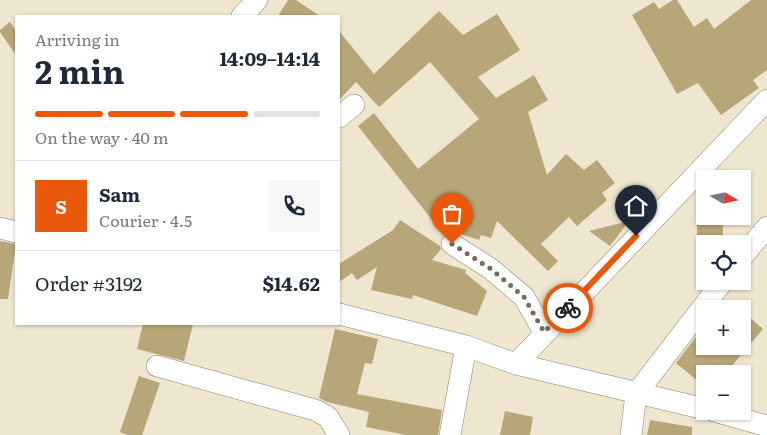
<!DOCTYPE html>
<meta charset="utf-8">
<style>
:root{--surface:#fff;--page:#f6f6f7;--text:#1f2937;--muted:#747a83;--line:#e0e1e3;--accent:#ea580c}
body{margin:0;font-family:Literata,serif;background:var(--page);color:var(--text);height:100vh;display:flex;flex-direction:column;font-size:19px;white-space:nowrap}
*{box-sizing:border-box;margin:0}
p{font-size:16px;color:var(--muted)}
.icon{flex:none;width:28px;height:28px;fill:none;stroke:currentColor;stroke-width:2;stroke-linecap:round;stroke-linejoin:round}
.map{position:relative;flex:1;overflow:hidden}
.sheet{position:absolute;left:15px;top:15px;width:325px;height:310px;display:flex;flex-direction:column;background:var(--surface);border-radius:0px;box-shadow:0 1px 4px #0004}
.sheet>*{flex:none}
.needle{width:32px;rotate:99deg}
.controls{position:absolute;left:696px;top:170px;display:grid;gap:10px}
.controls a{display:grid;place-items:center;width:55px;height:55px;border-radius:0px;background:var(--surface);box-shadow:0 1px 4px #0004;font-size:25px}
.pin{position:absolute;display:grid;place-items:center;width:42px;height:42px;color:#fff;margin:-51px -21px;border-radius:50% 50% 50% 0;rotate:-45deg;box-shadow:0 0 5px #0007}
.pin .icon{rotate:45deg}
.courier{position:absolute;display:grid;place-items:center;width:50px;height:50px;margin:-25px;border:4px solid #ea580c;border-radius:50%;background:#fff;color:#222;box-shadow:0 1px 6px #0007}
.summary em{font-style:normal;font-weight:700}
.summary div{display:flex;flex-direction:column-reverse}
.summary{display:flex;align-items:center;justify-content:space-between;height:85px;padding:0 20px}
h1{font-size:32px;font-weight:700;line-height:38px}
.bar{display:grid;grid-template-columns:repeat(4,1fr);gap:8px 5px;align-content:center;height:60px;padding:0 20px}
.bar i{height:6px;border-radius:4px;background:var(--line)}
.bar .on{background:var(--accent)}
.bar p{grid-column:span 4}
.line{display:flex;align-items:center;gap:12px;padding:0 20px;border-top:1px solid var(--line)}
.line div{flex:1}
.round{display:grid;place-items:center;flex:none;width:52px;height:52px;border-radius:0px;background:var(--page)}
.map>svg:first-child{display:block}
</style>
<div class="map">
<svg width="767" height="435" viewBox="0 0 767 435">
<rect width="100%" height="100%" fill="#eee6cf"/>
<path fill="#b7a678" d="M 288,0 L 296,0 L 320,16 L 278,16 Z
M 673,0 L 677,0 L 694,27 L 707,18 L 714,29 L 751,0 L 767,0 L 767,70 L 753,80 L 759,88 L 721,115 L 698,83 L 677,94 L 632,15 L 654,2 L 659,9 Z
M 439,11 L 463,35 L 497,14 L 510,34 L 520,50 L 478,77 L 496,98 L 534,75 L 548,100 L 528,112 L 547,175 L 566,154 L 584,170 L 597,160 L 615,183 L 602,193 L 607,200 L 577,226 L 569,217 L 541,244 L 558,261 L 548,271 L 497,221 L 491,238 L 481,235 L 479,240 L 454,232 L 444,235 L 358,126 L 374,113 L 418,169 L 479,119 L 430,62 L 379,107 L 356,82 L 339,100 L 339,31 L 374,74 Z
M 10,22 L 16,31 L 16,55 L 0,32 L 0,30 Z
M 697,216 L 712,216 L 711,225 L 723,225 L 723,244 L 697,244 Z
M 400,220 L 440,246 L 441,249 L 432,260 L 466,270 L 465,273 L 487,291 L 477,316 L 413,295 L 412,299 L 371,290 L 377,267 L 357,280 L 352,273 L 339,282 L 339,264 L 393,230 Z
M 629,221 L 610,246 L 589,231 Z
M 0,241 L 16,244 L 8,299 L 0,299 Z
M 742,311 L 763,329 L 725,374 L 705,374 L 705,387 L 676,363 L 705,325 L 705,346 L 742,346 Z
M 143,324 L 193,324 L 184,361 L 137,349 Z
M 335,329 L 378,339 L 372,364 L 365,363 L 357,394 L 442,410 L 438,435 L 406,435 L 366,427 L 369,412 L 327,402 L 319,398 Z
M 139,376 L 160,383 L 142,435 L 128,435 L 120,432 Z
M 505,411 L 533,417 L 530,435 L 500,435 Z
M 650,420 L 692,427 L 692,435 L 647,435 Z"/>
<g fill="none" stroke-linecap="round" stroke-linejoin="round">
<g stroke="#89816c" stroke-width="22">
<path id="minor" d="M 242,16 L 257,0
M 339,117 L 354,105
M 0,228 L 16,232
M 452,244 L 491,269 L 524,297 L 544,332
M 742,257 L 767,227
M 339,314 L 466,346 L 516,364 L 705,409
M 516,364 L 767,100
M 157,366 L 315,410 L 328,417 L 339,435
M 714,411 L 767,426
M 450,435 L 466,346
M 631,435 L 636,394 L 723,281"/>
</g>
<use href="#minor" stroke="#fff" stroke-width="21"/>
</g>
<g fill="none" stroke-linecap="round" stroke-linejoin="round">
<path stroke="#726d5f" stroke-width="5" stroke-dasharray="0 9" d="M 452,244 L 491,269 L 524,297 L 544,332 L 568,308"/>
<path stroke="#ea580c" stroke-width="6" d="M 568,308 L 636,236"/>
</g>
</svg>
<div class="controls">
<a><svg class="needle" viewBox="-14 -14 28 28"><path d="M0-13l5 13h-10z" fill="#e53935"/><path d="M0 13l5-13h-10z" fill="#747a83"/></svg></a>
<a><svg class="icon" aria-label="locate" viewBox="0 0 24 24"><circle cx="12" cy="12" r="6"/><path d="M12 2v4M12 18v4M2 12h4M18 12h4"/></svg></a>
<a>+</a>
<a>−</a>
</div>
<div class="pin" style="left:452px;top:244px;background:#ea580c"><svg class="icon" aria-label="bag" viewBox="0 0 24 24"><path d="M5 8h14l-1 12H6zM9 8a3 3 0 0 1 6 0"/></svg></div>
<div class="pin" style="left:636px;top:236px;background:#1f2937"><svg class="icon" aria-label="home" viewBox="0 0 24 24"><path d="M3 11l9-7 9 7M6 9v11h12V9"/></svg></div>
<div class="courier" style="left:568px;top:308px"><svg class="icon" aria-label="bike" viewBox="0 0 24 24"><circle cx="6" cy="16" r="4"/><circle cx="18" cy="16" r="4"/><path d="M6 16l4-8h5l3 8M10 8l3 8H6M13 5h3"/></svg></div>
<section class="sheet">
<div class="summary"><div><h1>2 min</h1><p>Arriving in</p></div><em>14:09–14:14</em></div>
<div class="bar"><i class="on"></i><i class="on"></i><i class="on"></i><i></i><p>On the way · 40 m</p></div>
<div class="line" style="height:90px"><b class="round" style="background:var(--accent);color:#fff">S</b><div><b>Sam</b><p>Courier · 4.5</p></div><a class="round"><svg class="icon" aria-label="phone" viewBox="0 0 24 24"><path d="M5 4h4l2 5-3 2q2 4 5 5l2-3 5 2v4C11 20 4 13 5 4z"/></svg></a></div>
<div class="line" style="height:65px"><div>Order #3192</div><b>$14.62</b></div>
</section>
</div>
